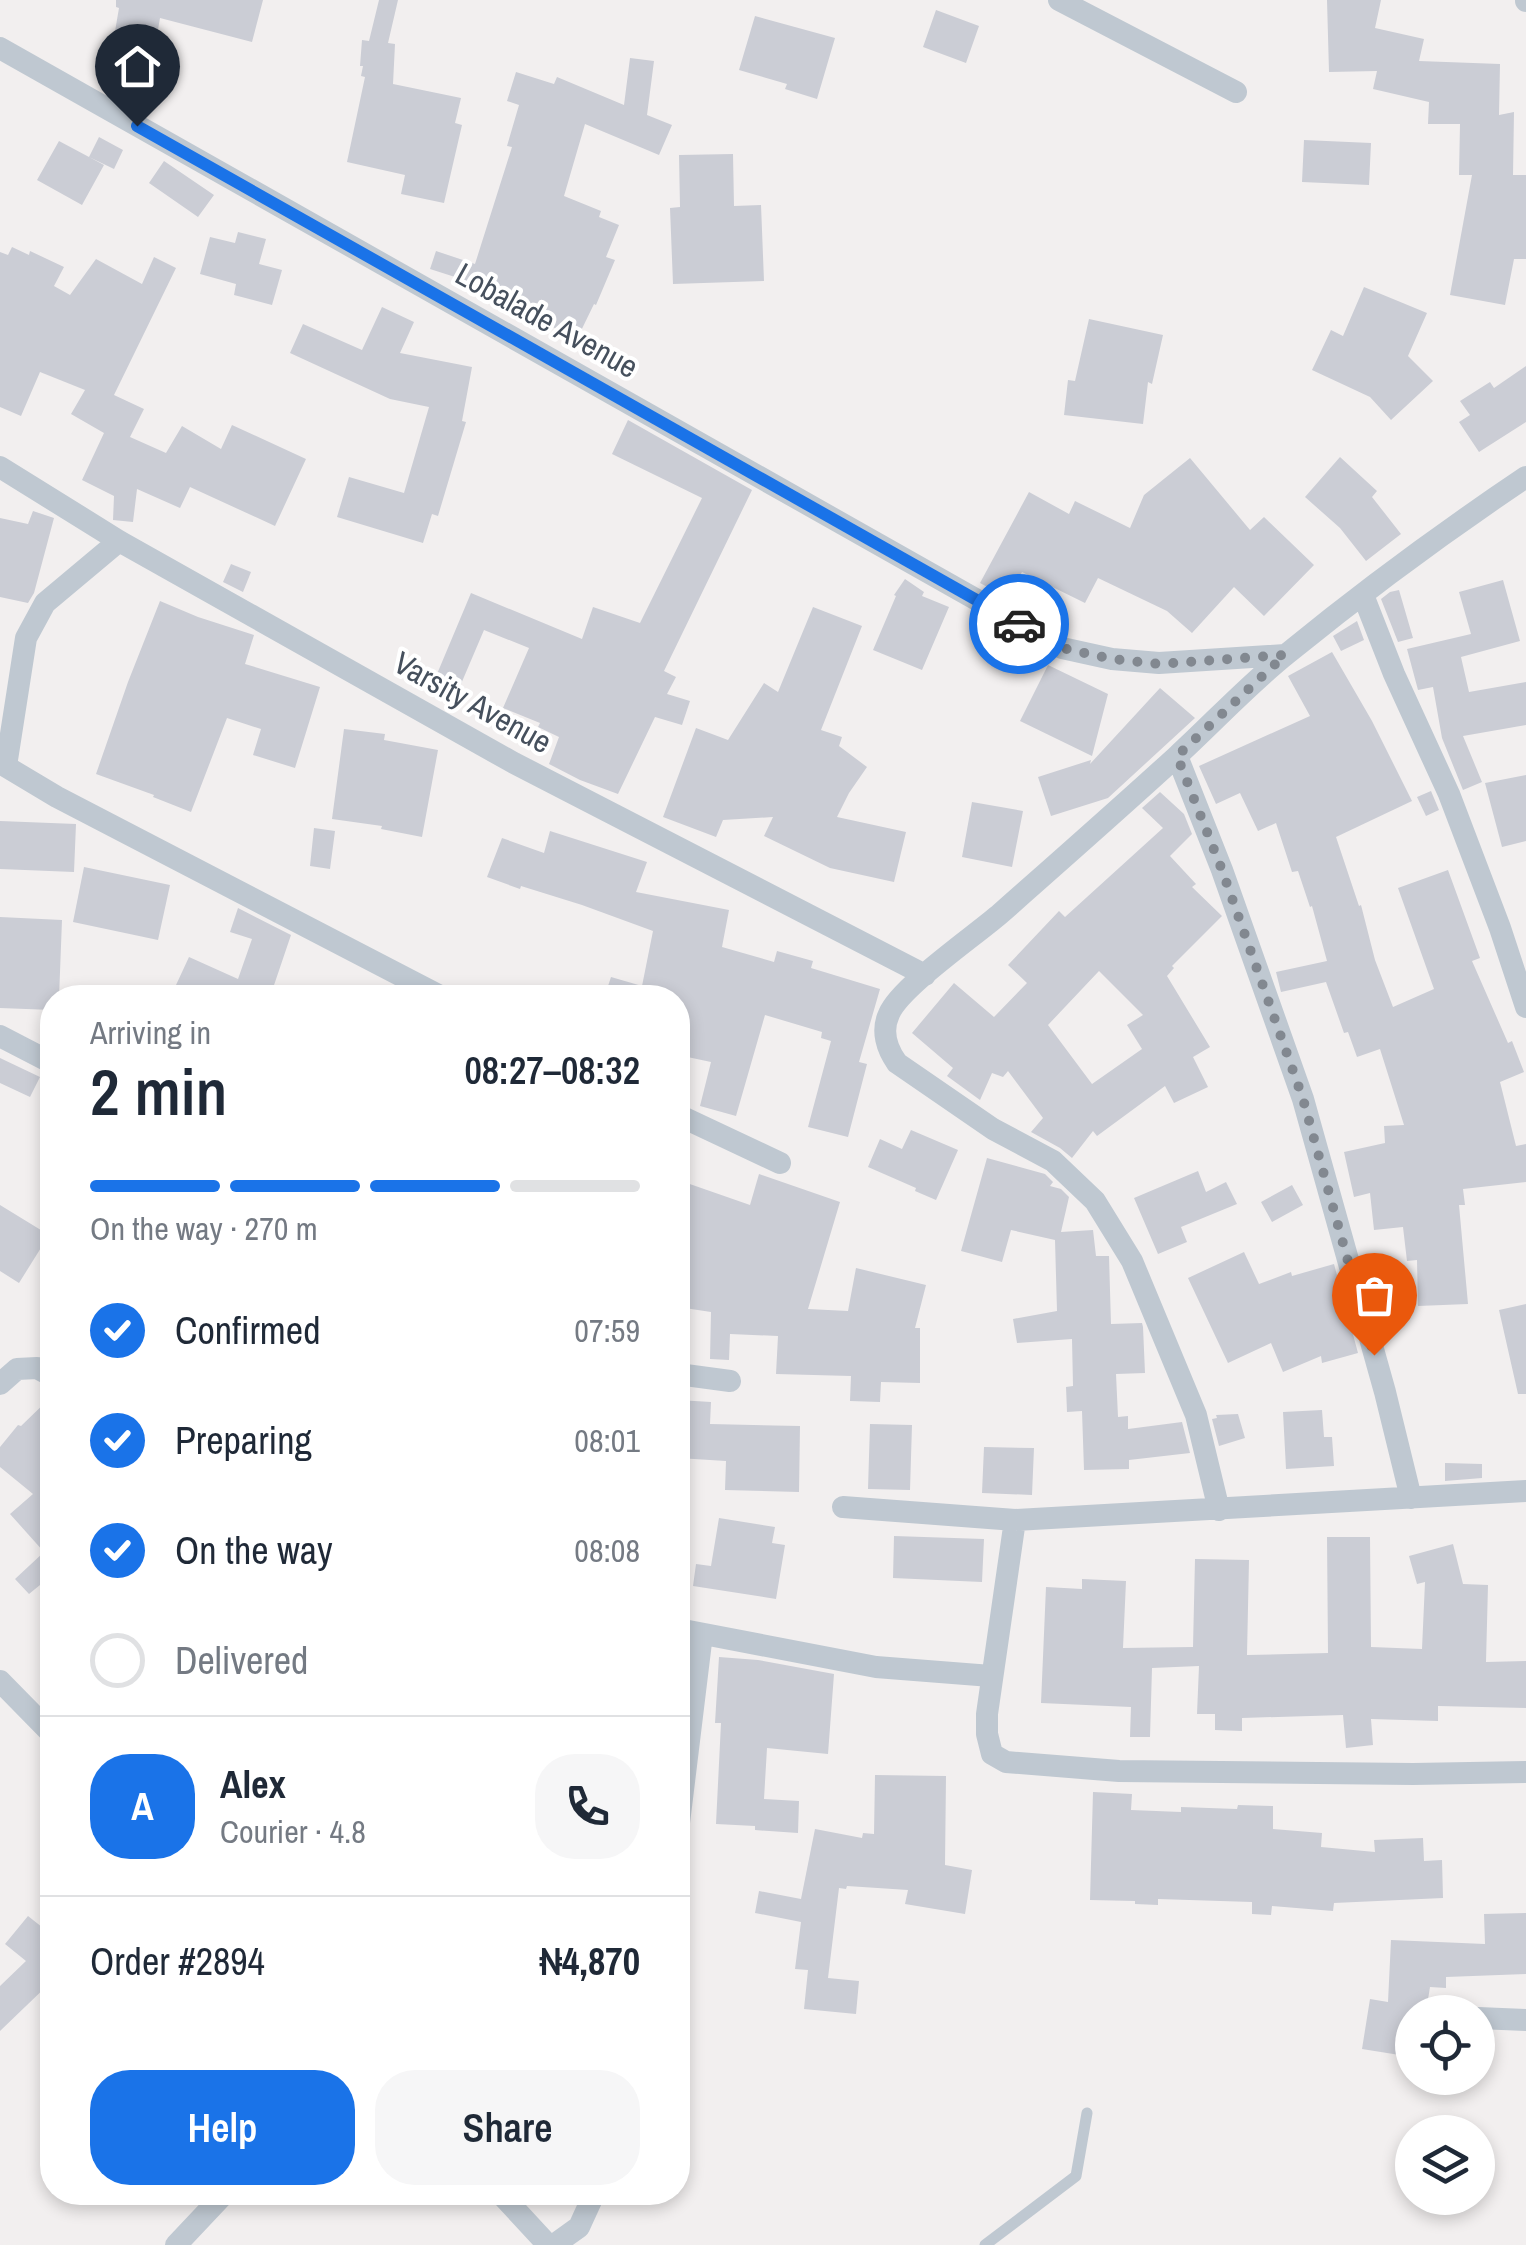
<!DOCTYPE html>
<meta charset="utf-8">
<style>
:root{--surface:#fff;--page:#f6f6f7;--text:#1f2937;--muted:#747a83;--line:#e0e1e3;--accent:#1a73e8}
body{margin:0;font-family:"Archivo Narrow",sans-serif;background:var(--page);color:var(--text);height:100vh;display:flex;flex-direction:column;font-size:38px;white-space:nowrap}
*{box-sizing:border-box;margin:0}
p{font-size:32px;color:var(--muted)}
.icon{flex:none;width:55px;height:55px;fill:none;stroke:currentColor;stroke-width:2;stroke-linecap:round;stroke-linejoin:round}
.map{position:relative;flex:1;overflow:hidden}
.side{position:absolute;left:40px;top:985px;width:650px;height:1220px;display:flex;flex-direction:column;background:var(--surface);border-radius:40px;box-shadow:0 5px 15px #0003}
.side>*{flex:none}
.fabs{position:absolute;left:1395px;top:1995px;display:grid;gap:20px}
.fabs a{display:grid;place-items:center;width:100px;height:100px;border-radius:50%;background:var(--surface);box-shadow:0 5px 15px #0003;font-size:50px}
.pin{position:absolute;display:grid;place-items:center;width:85px;height:85px;color:#fff;margin:-102px -42px;border-radius:50% 50% 50% 0;rotate:-45deg;box-shadow:0 0 10px #0007}
.pin .icon{rotate:45deg}
.courier{position:absolute;display:grid;place-items:center;width:100px;height:100px;margin:-50px;border:8px solid #1a73e8;border-radius:50%;background:#fff;color:#222;box-shadow:0 2px 12px #0007}
.headline em{font-style:normal;font-weight:600}
.headline div{display:flex;flex-direction:column-reverse}
.headline{display:flex;align-items:center;justify-content:space-between;height:170px;padding:0 50px}
h1{font-size:65px;font-weight:600;line-height:75px}
.bar{display:grid;grid-template-columns:repeat(4,1fr);gap:15px 10px;align-content:center;height:120px;padding:0 50px}
.bar i{height:12px;border-radius:8px;background:var(--line)}
.bar .current{background:var(--accent)}
.bar p{grid-column:span 4}
.line{display:flex;align-items:center;gap:25px;padding:0 50px;border-top:2px solid var(--line)}
.line div{flex:1}
.round{display:grid;place-items:center;flex:none;width:105px;height:105px;border-radius:40px;background:var(--page)}
ol{padding:0 50px;list-style:none}
li{display:flex;align-items:center;gap:30px;height:110px}
li p{margin-inline-start:auto}
li .icon{padding:10px;border-radius:50%;background:var(--accent);color:#fff;stroke-width:4}
li:last-child{color:var(--muted)}
li i{width:55px;height:55px;border:5px solid var(--line);border-radius:50%}
.primary-button{display:flex;gap:20px;margin-top:auto;padding:20px 50px}
.primary-button a{flex:1;height:115px;border-radius:40px;background:var(--accent);color:#fff;font-size:40px;font-weight:600;line-height:115px;text-align:center}
.primary-button a+a{background:var(--page);color:var(--text)}
.map>svg:first-child{display:block}
</style>
<div class="map">
<svg width="1526" height="2245" viewBox="0 0 1526 2245">
<rect width="100%" height="100%" fill="#f2efef"/>
<path fill="#cbcdd5" fill-rule="evenodd" d="M 116,0 L 263,0 L 252,42 L 160,18 L 152,65 L 116,59 L 118,44 L 113,43 L 119,8 L 116,7 Z
M 379,0 L 398,0 L 388,43 L 395,44 L 393,84 L 461,98 L 455,123 L 462,125 L 444,203 L 401,194 L 405,175 L 347,162 L 365,77 L 361,76 L 363,66 L 360,66 L 362,40 L 369,41 Z
M 1327,0 L 1381,0 L 1375,28 L 1424,39 L 1419,61 L 1500,64 L 1499,115 L 1514,112 L 1513,175 L 1526,175 L 1526,259 L 1514,259 L 1505,305 L 1450,295 L 1472,175 L 1459,175 L 1460,124 L 1428,124 L 1429,102 L 1373,89 L 1377,71 L 1329,72 Z
M 936,10 L 979,26 L 966,63 L 923,47 Z
M 755,16 L 835,38 L 817,99 L 785,89 L 787,84 L 739,70 Z
M 630,58 L 654,61 L 647,115 L 672,125 L 659,155 L 585,124 L 564,196 L 601,211 L 599,217 L 619,225 L 606,257 L 615,260 L 596,305 L 594,304 L 577,339 L 477,290 L 480,285 L 430,269 L 436,251 L 475,264 L 512,147 L 507,146 L 519,105 L 507,101 L 516,72 L 554,84 L 557,77 L 624,105 Z
M 99,137 L 123,150 L 114,169 L 89,157 Z
M 1304,140 L 1371,143 L 1369,185 L 1302,182 Z
M 59,141 L 104,165 L 82,205 L 37,180 Z
M 733,154 L 734,206 L 761,205 L 764,281 L 673,284 L 670,208 L 680,207 L 679,155 Z
M 164,161 L 214,195 L 198,217 L 149,183 Z
M 238,232 L 266,239 L 259,264 L 282,270 L 272,305 L 234,295 L 236,284 L 200,274 L 210,237 L 235,243 Z
M 12,247 L 29,255 L 30,251 L 64,267 L 54,286 L 70,295 L 96,259 L 142,284 L 154,257 L 176,268 L 114,395 L 144,409 L 130,437 L 166,453 L 182,426 L 221,449 L 232,425 L 306,459 L 275,526 L 190,487 L 180,508 L 137,489 L 133,522 L 113,520 L 114,496 L 82,480 L 104,433 L 71,414 L 85,390 L 40,372 L 21,416 L 0,407 L 0,252 L 8,255 Z
M 1364,287 L 1427,313 L 1408,356 L 1433,381 L 1391,420 L 1370,397 L 1312,370 L 1331,330 L 1343,336 Z
M 382,307 L 414,322 L 400,353 L 472,367 L 462,421 L 466,422 L 438,516 L 432,514 L 423,543 L 337,517 L 349,477 L 404,493 L 429,407 L 390,399 L 290,353 L 303,324 L 362,350 Z
M 1089,319 L 1163,335 L 1152,384 L 1148,382 L 1143,424 L 1064,415 L 1068,380 L 1075,381 Z
M 1526,366 L 1526,422 L 1479,452 L 1459,422 L 1470,415 L 1460,401 L 1490,382 L 1494,388 Z
M 628,420 L 752,490 L 664,671 L 676,677 L 667,694 L 690,701 L 682,725 L 655,717 L 618,794 L 580,780 L 549,764 L 559,737 L 538,727 L 540,723 L 503,708 L 529,648 L 484,630 L 461,684 L 437,674 L 471,593 L 582,639 L 593,607 L 640,623 L 702,498 L 612,454 Z
M 1340,457 L 1377,491 L 1372,497 L 1401,534 L 1366,561 L 1340,528 L 1305,497 Z
M 1190,458 L 1250,530 L 1264,517 L 1314,565 L 1264,616 L 1234,587 L 1192,633 L 1167,611 L 1098,578 L 1085,603 L 1022,572 L 1008,598 L 980,583 L 1029,492 L 1069,514 L 1075,501 L 1130,528 L 1144,495 Z
M 33,511 L 54,518 L 34,593 L 28,603 L 0,597 L 0,518 L 28,524 Z
M 231,564 L 251,572 L 243,592 L 223,582 Z
M 905,579 L 924,592 L 922,596 L 949,607 L 922,670 L 873,650 L 896,596 L 894,595 Z
M 1503,580 L 1520,641 L 1461,657 L 1469,692 L 1526,682 L 1526,725 L 1463,736 L 1482,782 L 1463,790 L 1442,738 L 1433,687 L 1418,690 L 1407,649 L 1471,634 L 1459,592 Z
M 1399,590 L 1413,638 L 1398,642 L 1381,599 L 1390,592 Z
M 160,601 L 198,617 L 254,635 L 245,664 L 320,687 L 295,768 L 253,755 L 261,729 L 227,718 L 191,812 L 153,797 L 154,795 L 96,774 L 128,682 Z
M 813,607 L 862,626 L 821,730 L 842,737 L 839,746 L 867,767 L 849,793 L 837,817 L 906,832 L 894,882 L 830,868 L 764,836 L 773,817 L 723,820 L 716,837 L 663,817 L 696,728 L 728,740 L 764,683 L 778,692 Z
M 1357,621 L 1364,640 L 1341,651 L 1333,636 Z
M 1332,652 L 1372,721 L 1412,801 L 1336,837 L 1359,906 L 1361,905 L 1375,960 L 1393,1007 L 1434,989 L 1398,888 L 1448,870 L 1480,958 L 1472,961 L 1508,1043 L 1512,1041 L 1524,1072 L 1500,1082 L 1516,1146 L 1526,1144 L 1526,1182 L 1463,1189 L 1465,1205 L 1459,1205 L 1468,1304 L 1418,1306 L 1417,1260 L 1407,1261 L 1403,1227 L 1374,1230 L 1370,1193 L 1354,1197 L 1344,1152 L 1385,1143 L 1384,1126 L 1404,1125 L 1380,1049 L 1357,1057 L 1348,1032 L 1344,1033 L 1326,982 L 1281,992 L 1276,972 L 1327,961 L 1312,906 L 1310,907 L 1298,871 L 1292,872 L 1276,823 L 1258,831 L 1240,793 L 1216,804 L 1199,766 L 1310,716 L 1288,676 Z
M 1048,665 L 1108,694 L 1092,756 L 1020,721 Z
M 1160,688 L 1195,718 L 1108,798 L 1051,816 L 1038,777 L 1091,760 L 1090,764 Z
M 344,729 L 385,734 L 384,740 L 438,750 L 422,837 L 381,829 L 382,826 L 332,819 Z
M 1526,775 L 1526,841 L 1502,847 L 1485,783 Z
M 1431,791 L 1439,810 L 1426,816 L 1417,797 Z
M 1160,792 L 1184,814 L 1192,834 L 1170,856 L 1196,884 L 1192,887 L 1222,916 L 1172,966 L 1174,968 L 1167,976 L 1210,1047 L 1193,1057 L 1208,1087 L 1174,1103 L 1165,1086 L 1097,1136 L 1093,1131 L 1072,1158 L 1060,1148 L 1031,1132 L 1043,1118 L 1008,1071 L 1003,1077 L 992,1073 L 980,1100 L 947,1076 L 953,1068 L 912,1033 L 954,983 L 994,1017 L 1027,983 L 1008,965 L 1059,911 L 1065,917 L 1163,828 L 1142,808 ZM 1099,971 L 1143,1015 L 1127,1025 L 1142,1049 L 1092,1084 L 1048,1025 Z
M 972,802 L 1023,811 L 1012,867 L 962,857 Z
M 0,821 L 76,824 L 74,872 L 0,869 Z
M 314,828 L 335,831 L 330,869 L 310,866 Z
M 550,831 L 647,862 L 636,892 L 729,910 L 722,947 L 774,962 L 777,951 L 813,961 L 811,968 L 880,989 L 859,1062 L 867,1064 L 848,1137 L 808,1127 L 831,1041 L 821,1038 L 822,1032 L 765,1015 L 736,1116 L 700,1106 L 711,1062 L 678,1055 L 678,998 L 604,998 L 611,977 L 642,986 L 653,931 L 582,905 L 521,886 L 520,889 L 487,877 L 502,838 L 544,853 Z
M 84,867 L 170,885 L 158,940 L 73,922 Z
M 238,908 L 291,935 L 271,994 L 279,998 L 170,998 L 189,957 L 238,979 L 252,939 L 230,932 Z
M 0,917 L 62,920 L 59,998 L 52,998 L 52,1010 L 0,1008 Z
M 0,1058 L 40,1077 L 30,1097 L 0,1083 Z
M 911,1130 L 958,1150 L 936,1200 L 915,1191 L 916,1188 L 868,1167 L 880,1139 L 902,1149 Z
M 987,1158 L 1045,1174 L 1053,1182 L 1050,1186 L 1061,1189 L 1069,1197 L 1061,1232 L 1093,1230 L 1096,1256 L 1109,1256 L 1111,1324 L 1142,1323 L 1143,1327 L 1145,1373 L 1116,1374 L 1118,1417 L 1128,1416 L 1128,1429 L 1182,1422 L 1190,1453 L 1129,1460 L 1129,1469 L 1084,1470 L 1082,1411 L 1067,1412 L 1066,1387 L 1073,1386 L 1072,1339 L 1017,1343 L 1013,1319 L 1057,1311 L 1055,1240 L 1011,1230 L 1002,1262 L 961,1251 Z
M 1198,1171 L 1206,1192 L 1226,1182 L 1237,1204 L 1181,1227 L 1187,1242 L 1158,1254 L 1134,1198 Z
M 759,1174 L 840,1202 L 808,1309 L 848,1311 L 856,1268 L 926,1285 L 915,1328 L 920,1328 L 920,1383 L 881,1382 L 880,1402 L 850,1401 L 851,1376 L 776,1374 L 778,1336 L 730,1334 L 729,1360 L 710,1359 L 711,1312 L 678,1307 L 678,1200 L 684,1182 L 750,1205 Z
M 1292,1185 L 1303,1205 L 1272,1222 L 1261,1202 Z
M 0,1205 L 49,1235 L 19,1283 L 0,1271 Z
M 1244,1252 L 1259,1284 L 1291,1272 L 1292,1276 L 1334,1264 L 1358,1353 L 1322,1363 L 1321,1356 L 1283,1372 L 1271,1343 L 1228,1363 L 1188,1278 Z
M 1526,1304 L 1526,1394 L 1518,1394 L 1499,1310 Z
M 52,1396 L 52,1599 L 40,1585 L 29,1594 L 15,1579 L 44,1552 L 10,1514 L 33,1494 L 0,1467 L 0,1447 L 18,1425 L 21,1426 Z
M 678,1400 L 711,1402 L 710,1424 L 800,1426 L 799,1492 L 725,1490 L 726,1461 L 678,1458 Z
M 1322,1410 L 1324,1437 L 1332,1437 L 1334,1466 L 1286,1469 L 1283,1412 Z
M 1238,1414 L 1245,1438 L 1219,1446 L 1212,1419 L 1217,1418 L 1216,1415 Z
M 870,1424 L 912,1425 L 910,1490 L 868,1489 Z
M 984,1447 L 1034,1448 L 1032,1495 L 982,1493 Z
M 1445,1463 L 1482,1464 L 1482,1478 L 1445,1481 Z
M 719,1518 L 775,1527 L 772,1543 L 785,1545 L 776,1599 L 693,1586 L 696,1564 L 711,1566 Z
M 894,1536 L 984,1539 L 982,1582 L 893,1578 Z
M 1327,1537 L 1370,1537 L 1371,1647 L 1422,1649 L 1425,1582 L 1417,1584 L 1409,1556 L 1453,1544 L 1463,1584 L 1488,1585 L 1486,1662 L 1526,1661 L 1526,1708 L 1438,1706 L 1438,1721 L 1371,1719 L 1373,1745 L 1346,1748 L 1343,1715 L 1242,1718 L 1242,1731 L 1215,1730 L 1215,1714 L 1197,1714 L 1199,1666 L 1152,1668 L 1150,1737 L 1130,1737 L 1131,1707 L 1041,1703 L 1046,1587 L 1082,1589 L 1082,1579 L 1126,1581 L 1123,1648 L 1193,1647 L 1195,1559 L 1249,1560 L 1247,1655 L 1328,1653 Z
M 719,1657 L 758,1660 L 834,1674 L 828,1754 L 767,1748 L 764,1799 L 799,1801 L 798,1833 L 755,1830 L 755,1826 L 716,1824 L 721,1723 L 715,1723 Z
M 875,1775 L 946,1776 L 945,1865 L 972,1870 L 965,1914 L 905,1904 L 908,1890 L 847,1886 L 846,1889 L 839,1888 L 828,1978 L 859,1981 L 856,2014 L 804,2009 L 808,1970 L 795,1969 L 801,1922 L 755,1913 L 759,1891 L 801,1899 L 815,1829 L 862,1838 L 863,1833 L 874,1834 Z
M 1093,1792 L 1132,1794 L 1131,1810 L 1181,1812 L 1181,1807 L 1237,1809 L 1238,1805 L 1273,1806 L 1273,1829 L 1322,1833 L 1321,1847 L 1375,1852 L 1374,1840 L 1423,1838 L 1424,1861 L 1442,1860 L 1443,1898 L 1334,1903 L 1333,1911 L 1272,1906 L 1271,1915 L 1252,1914 L 1252,1902 L 1158,1899 L 1158,1905 L 1135,1904 L 1135,1901 L 1090,1900 Z
M 1526,1913 L 1526,1974 L 1446,1977 L 1446,1988 L 1430,1987 L 1426,2012 L 1412,2012 L 1412,2057 L 1362,2049 L 1370,1999 L 1388,2002 L 1391,1940 L 1485,1944 L 1484,1914 Z
M 28,1916 L 52,1935 L 52,1981 L 0,2031 L 0,1986 L 26,1961 L 5,1944 Z"/>
<g fill="none" stroke-linecap="round" stroke-linejoin="round">
<path stroke="#bfc8d1" stroke-width="11" d="M 985,2245 L 1076,2176 L 1087,2113"/>
<path stroke="#bfc8d1" stroke-width="22" d="M 1059,0 L 1236,92
M 1526,0 L 1526,1
M 0,48 L 1062,648 L 1112,659 L 1159,663 L 1285,655
M 0,467 L 119,541 L 514,763 L 925,975
M 1363,595 L 1394,674 L 1449,794 L 1500,928 L 1526,1007
M 1177,756 L 1222,870 L 1303,1099 L 1385,1392 L 1411,1498
M 0,763 L 57,797 L 444,998
M 6,766 L 26,638 L 45,603 L 119,541
M 0,1036 L 52,1063
M 678,1115 L 780,1163
M 678,1374 L 730,1381
M 0,1384 L 17,1369 L 37,1368 L 52,1376
M 843,1507 L 1015,1520 L 1526,1491
M 1219,1510 L 1196,1415 L 1132,1261 L 1095,1201 L 1053,1161 L 993,1129 L 897,1063 C 887,1049 881,1031 889,1014 C 900,987 976,935 1001,913 C 1060,861 1119,809 1177,756 C 1214,722 1249,684 1288,653 C 1364,591 1444,532 1526,477
M 1015,1520 L 987,1714 L 987,1734 L 992,1754 L 1006,1762 L 1119,1771 L 1413,1774 L 1526,1772
M 678,1629 L 876,1667 L 991,1676
M 0,1681 L 52,1734
M 678,1831 L 702,1634
M 1478,2018 L 1526,2020
M 499,2192 L 548,2245
M 176,2245 L 226,2192
M 554,2245 L 579,2227 L 595,2192"/>
</g>
<g fill="none" stroke-linecap="round" stroke-linejoin="round">
<path stroke="#828890" stroke-width="10" stroke-dasharray="0 18" d="M 1019,624 L 1062,648 L 1112,659 L 1159,664 L 1285,655 L 1177,756 L 1222,870 L 1303,1099 L 1374,1355"/>
<path stroke="#1a73e8" stroke-width="12" d="M 137,126 L 1019,624"/>
</g>
<g text-anchor="middle" dominant-baseline="central" stroke-width="8" stroke-linejoin="round" paint-order="stroke">
<g font-size="32" fill="#46505d" stroke="#fff">
<text transform="translate(547 320) rotate(29)">Lobalade Avenue</text>
<text transform="translate(473 702) rotate(29)">Varsity Avenue</text>
</g>
</g>
</svg>
<div class="fabs">
<a><svg class="icon" aria-label="locate" viewBox="0 0 24 24"><circle cx="12" cy="12" r="6"/><path d="M12 2v4M12 18v4M2 12h4M18 12h4"/></svg></a>
<a><svg class="icon" aria-label="layers" viewBox="0 0 24 24"><path d="M12 4l9 5-9 5-9-5zM3 14l9 5 9-5"/></svg></a>
</div>
<div class="pin" style="left:1374px;top:1355px;background:#ea580c"><svg class="icon" aria-label="bag" viewBox="0 0 24 24"><path d="M5 8h14l-1 12H6zM9 8a3 3 0 0 1 6 0"/></svg></div>
<div class="pin" style="left:137px;top:126px;background:#1f2937"><svg class="icon" aria-label="home" viewBox="0 0 24 24"><path d="M3 11l9-7 9 7M6 9v11h12V9"/></svg></div>
<div class="courier" style="left:1019px;top:624px"><svg class="icon" aria-label="car" viewBox="0 0 24 24"><path d="M5 17H2v-5l4-1 3-4h7l3 4 3 1v5h-3M9 17h6M6 11h13"/><circle cx="7" cy="17" r="2"/><circle cx="17" cy="17" r="2"/></svg></div>
<section class="side">
<div class="headline"><div><h1>2 min</h1><p>Arriving in</p></div><em>08:27–08:32</em></div>
<div class="bar"><i class="current"></i><i class="current"></i><i class="current"></i><i></i><p>On the way · 270 m</p></div>
<ol>
<li><svg class="icon" aria-label="check" viewBox="0 0 24 24"><path d="M5 12l5 5 9-10"/></svg>Confirmed<p>07:59</p></li>
<li><svg class="icon" aria-label="check" viewBox="0 0 24 24"><path d="M5 12l5 5 9-10"/></svg>Preparing<p>08:01</p></li>
<li><svg class="icon" aria-label="check" viewBox="0 0 24 24"><path d="M5 12l5 5 9-10"/></svg>On the way<p>08:08</p></li>
<li><i></i>Delivered</li>
</ol>
<div class="line" style="height:180px"><b class="round" style="background:var(--accent);color:#fff">A</b><div><b>Alex</b><p>Courier · 4.8</p></div><a class="round"><svg class="icon" aria-label="phone" viewBox="0 0 24 24"><path d="M5 4h4l2 5-3 2q2 4 5 5l2-3 5 2v4C11 20 4 13 5 4z"/></svg></a></div>
<div class="line" style="height:130px"><div>Order #2894</div><b>₦4,870</b></div>
<div class="primary-button"><a>Help</a><a>Share</a></div>
</section>
</div>
